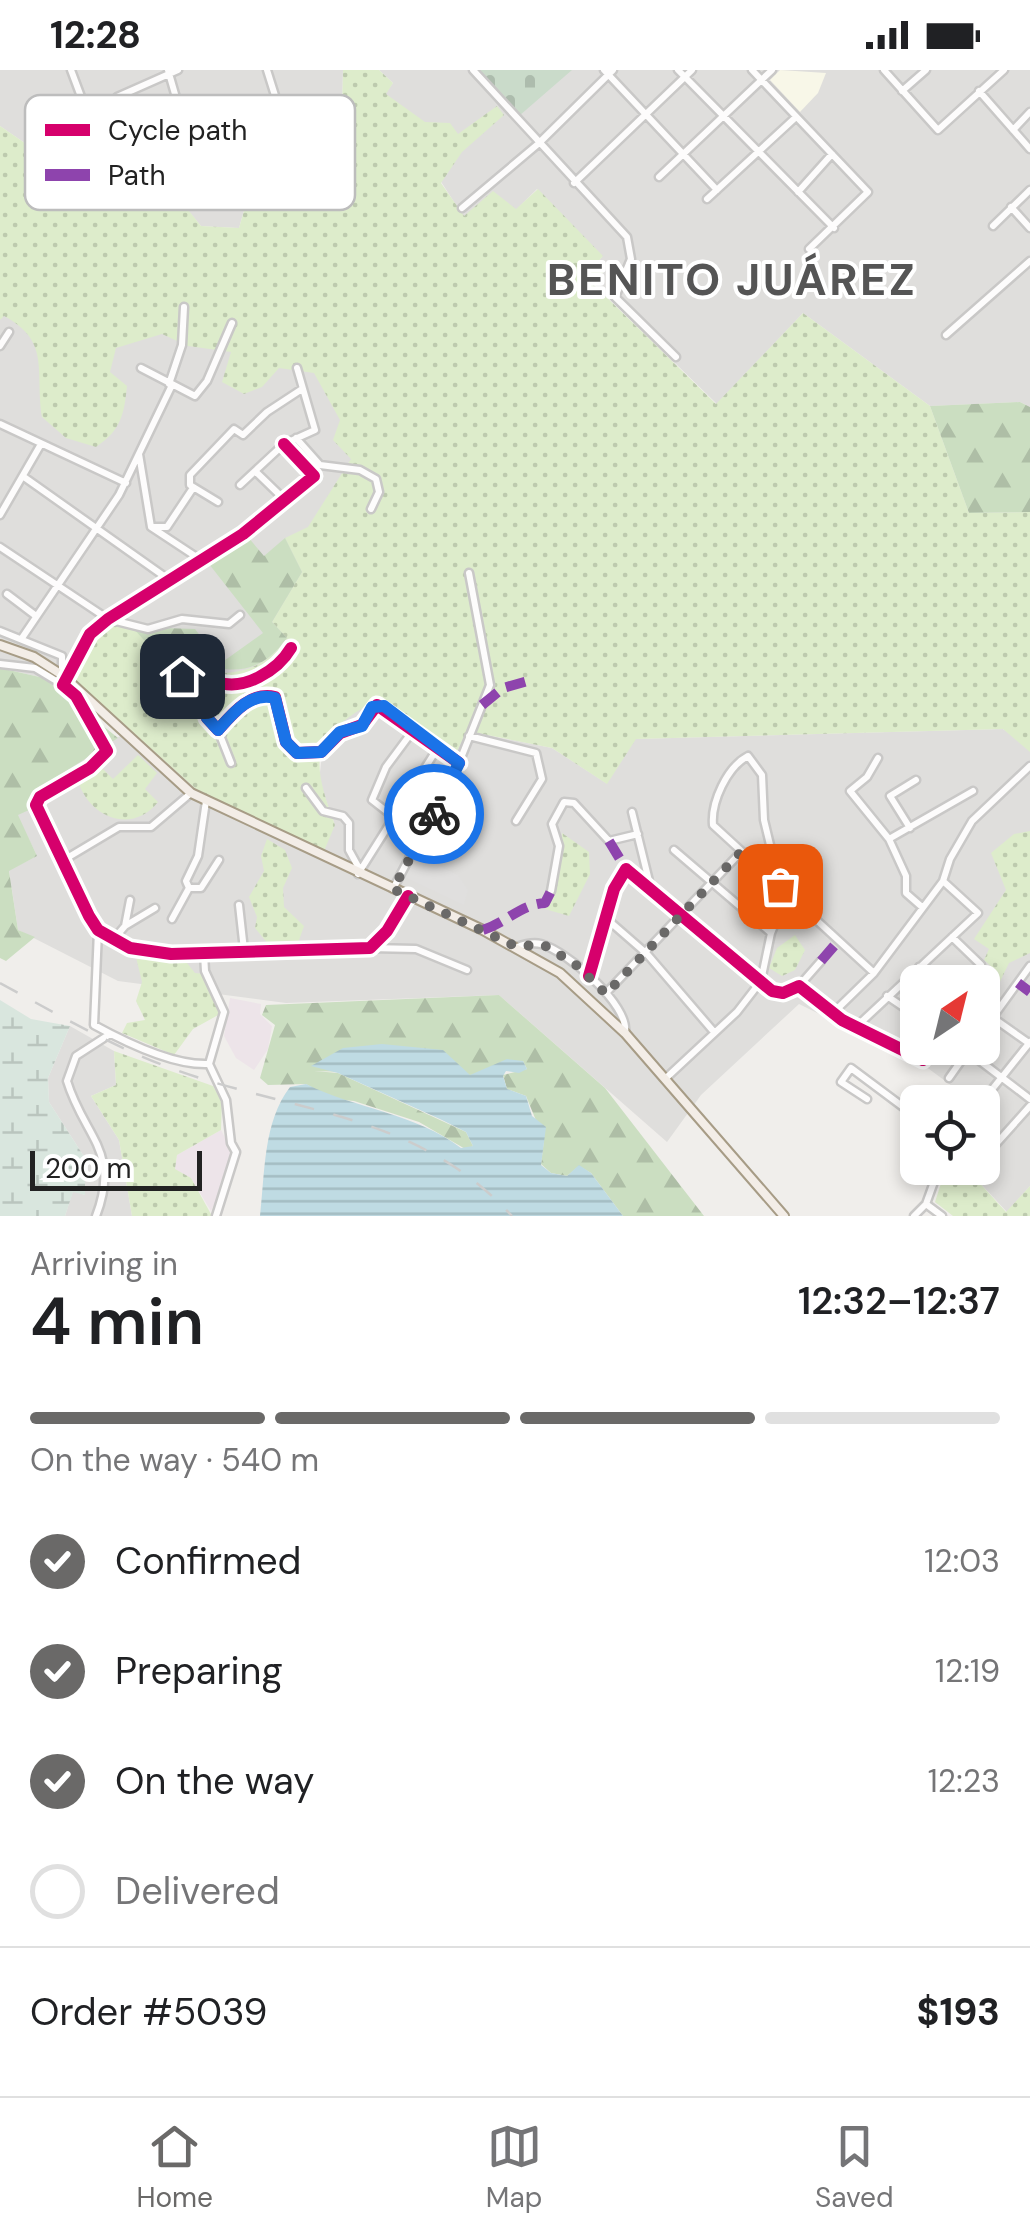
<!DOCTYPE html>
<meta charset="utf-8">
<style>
:root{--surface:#fff;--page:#f6f6f6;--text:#202124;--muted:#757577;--line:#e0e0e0;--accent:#6a6968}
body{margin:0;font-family:"DM Sans",sans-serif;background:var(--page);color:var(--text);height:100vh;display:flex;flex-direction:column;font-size:38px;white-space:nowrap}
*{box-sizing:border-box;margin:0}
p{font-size:32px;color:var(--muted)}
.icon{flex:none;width:55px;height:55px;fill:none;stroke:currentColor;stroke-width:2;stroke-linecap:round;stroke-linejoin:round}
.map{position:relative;height:1146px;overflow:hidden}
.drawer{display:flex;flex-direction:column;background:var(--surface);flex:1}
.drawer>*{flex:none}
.needle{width:65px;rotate:35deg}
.controls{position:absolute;left:900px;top:895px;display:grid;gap:20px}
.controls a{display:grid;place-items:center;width:100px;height:100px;border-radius:15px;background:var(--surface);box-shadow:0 5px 15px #0003;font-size:50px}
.scale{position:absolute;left:30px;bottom:25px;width:172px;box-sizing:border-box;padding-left:10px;border:5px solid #222;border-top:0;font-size:28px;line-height:35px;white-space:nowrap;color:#222;-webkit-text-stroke:8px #fff;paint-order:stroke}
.pin{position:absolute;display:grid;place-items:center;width:85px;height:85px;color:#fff;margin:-42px;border-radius:20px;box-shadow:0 5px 15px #0006}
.courier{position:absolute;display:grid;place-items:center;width:100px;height:100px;margin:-50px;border:8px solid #1a73e8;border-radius:50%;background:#fff;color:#222;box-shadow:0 2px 12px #0007}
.head em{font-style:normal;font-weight:600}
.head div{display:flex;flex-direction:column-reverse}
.head{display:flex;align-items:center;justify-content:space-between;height:170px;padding:0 30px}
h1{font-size:65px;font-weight:600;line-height:75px}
.bar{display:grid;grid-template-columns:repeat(4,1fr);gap:15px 10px;align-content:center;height:120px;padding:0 30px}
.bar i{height:12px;border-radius:8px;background:var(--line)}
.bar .active{background:var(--accent)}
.bar p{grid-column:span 4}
.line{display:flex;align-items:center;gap:25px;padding:0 30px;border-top:2px solid var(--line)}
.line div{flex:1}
ol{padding:0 30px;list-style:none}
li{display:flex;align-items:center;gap:30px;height:110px}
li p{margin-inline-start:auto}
li .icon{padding:10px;border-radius:50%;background:var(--accent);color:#fff;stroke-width:4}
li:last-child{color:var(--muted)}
li i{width:55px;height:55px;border:5px solid var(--line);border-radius:50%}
.status{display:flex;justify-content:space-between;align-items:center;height:70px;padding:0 50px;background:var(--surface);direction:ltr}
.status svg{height:28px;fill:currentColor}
.tab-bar{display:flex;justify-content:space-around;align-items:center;height:140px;border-top:2px solid var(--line);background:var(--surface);font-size:28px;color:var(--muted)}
.tab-bar a{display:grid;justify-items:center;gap:5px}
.tab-bar .active{color:var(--accent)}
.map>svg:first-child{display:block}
</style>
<div class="status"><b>12:28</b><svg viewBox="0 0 49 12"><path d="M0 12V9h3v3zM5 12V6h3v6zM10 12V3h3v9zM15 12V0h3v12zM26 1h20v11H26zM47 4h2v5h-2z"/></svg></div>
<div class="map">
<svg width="1030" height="1146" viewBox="0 0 1030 1146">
<defs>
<pattern id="grass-dots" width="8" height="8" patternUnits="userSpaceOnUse" patternTransform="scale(2.5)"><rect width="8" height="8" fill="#ddeccb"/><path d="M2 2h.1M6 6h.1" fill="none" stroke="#bdcaae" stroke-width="1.8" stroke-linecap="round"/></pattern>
<pattern id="forest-firs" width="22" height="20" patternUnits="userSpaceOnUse" patternTransform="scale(2.5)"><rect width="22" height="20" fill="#cbdec1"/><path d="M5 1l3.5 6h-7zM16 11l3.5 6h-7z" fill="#aebea6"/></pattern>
<pattern id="wetland-marsh" width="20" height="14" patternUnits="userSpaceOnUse" patternTransform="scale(2.5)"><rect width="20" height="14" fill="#d9e6de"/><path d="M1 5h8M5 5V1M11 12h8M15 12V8" fill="none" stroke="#bac5be"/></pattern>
<pattern id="cemetery-stones" width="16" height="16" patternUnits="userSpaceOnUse" patternTransform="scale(2.5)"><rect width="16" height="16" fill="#cadbca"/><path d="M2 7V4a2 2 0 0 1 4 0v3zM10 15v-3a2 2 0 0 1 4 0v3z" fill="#adbcad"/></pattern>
<pattern id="water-rules" width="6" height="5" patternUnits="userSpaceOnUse" patternTransform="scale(2.5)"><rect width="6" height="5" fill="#bfdbe3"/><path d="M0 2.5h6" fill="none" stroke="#a4bcc2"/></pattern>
</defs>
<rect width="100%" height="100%" fill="#f0eeeb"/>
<path fill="#dfdedc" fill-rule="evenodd" d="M 0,0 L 343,0 L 342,38 L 349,60 L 303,84 L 249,123 L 239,158 L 201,156 L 185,137 L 174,133 L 96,134 L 63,77 L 35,80 L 0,56 Z
M 379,0 L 1030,0 L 1030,337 L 1020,332 L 930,336 L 803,243 L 717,334 L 594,214 L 596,194 L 602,187 L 537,119 L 516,140 L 463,146 L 385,24 L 393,13 Z
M 0,158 L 428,263 L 278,614 L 65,622 L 44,608 L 0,598 Z
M 375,631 L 388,634 L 409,655 L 454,684 L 466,661 L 552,678 L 606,713 L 635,669 L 1003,659 L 1030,679 L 1030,1116 L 1007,1142 L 966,1098 L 982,1098 L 982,1032 L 938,1032 L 952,1016 L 925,996 L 799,934 L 701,1025 L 667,1072 L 499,925 L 286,933 L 118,911 L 18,860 L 9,800 L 37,786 L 17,745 L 32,722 L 128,661 L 335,755 L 319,711 L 324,667 L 340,650 ZM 918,912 L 982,912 L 982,978 L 918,978 Z
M 70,956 L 114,981 L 116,1015 L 91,1026 L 119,1070 L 132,1146 L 65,1146 L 73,1121 L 85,1125 L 85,1088 L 49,1032 L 48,1008 Z"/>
<path fill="#ede4e9" d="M 230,928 L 261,934 L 260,944 L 272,956 L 268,979 L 254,1000 L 236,988 L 224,966 Z
M 221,1060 L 233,1083 L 231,1098 L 211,1141 L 191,1108 L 175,1100 L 177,1085 Z"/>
<path fill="#f8f7e8" d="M 780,0 L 826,3 L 818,23 L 800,42 L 770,10 Z"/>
<path fill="url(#grass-dots)" d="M 343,0 L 379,0 L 393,13 L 386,24 L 425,52 L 450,53 L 458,64 L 497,36 L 504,45 L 462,82 L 441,113 L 464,146 L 493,121 L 516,139 L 538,119 L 603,186 L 596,194 L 604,201 L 594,215 L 716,334 L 803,243 L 930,336 L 969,443 L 1030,442 L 1030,682 L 1003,659 L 636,669 L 607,714 L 552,678 L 467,661 L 455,685 C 435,672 393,635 375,631 C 310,667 310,688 335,755 L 324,781 L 196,719 L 75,610 L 81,587 L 105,554 L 132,557 L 226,603 C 253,601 271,590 287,568 L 272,552 L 302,502 L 285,468 L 308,457 L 351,389 L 333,370 L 340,350 L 314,303 L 279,298 L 262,317 L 244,324 L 222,312 L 231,282 L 188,276 L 162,264 L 116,278 L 110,302 L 127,316 C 124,345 121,360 96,377 L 66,368 L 42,347 C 35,301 51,271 4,246 L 0,250 L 0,56 L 35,80 L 63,77 L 86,94 L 96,134 L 174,133 L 185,136 L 201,156 L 239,158 L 249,123 L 238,78 L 291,60 L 303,83 L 349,61 L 342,38 Z
M 138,685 L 157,703 L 145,719 L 158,732 C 133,764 90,749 78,711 L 100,696 L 113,709 Z
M 1030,761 L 1030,883 L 1009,893 L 994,924 L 984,913 L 994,899 L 984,890 L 989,879 L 974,869 L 1006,820 L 991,783 L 1014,764 Z
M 562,763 L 589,782 L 590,804 L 569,846 L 545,839 L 556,823 Z
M 267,769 L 285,780 L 292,798 L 283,818 L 284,837 L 304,856 L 298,873 L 269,875 L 255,858 L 257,847 L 249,827 L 264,801 L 261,786 Z
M 795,865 L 805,880 L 795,900 L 782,906 L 769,898 L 777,878 Z
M 135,883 L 163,890 L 183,888 L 195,903 L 204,904 L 220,944 L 193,959 L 174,985 L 122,963 L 127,953 L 145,950 L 136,931 L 142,912 Z
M 114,981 L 213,1016 L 222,1031 L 221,1060 L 177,1085 L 175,1099 L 191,1108 L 212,1146 L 132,1146 L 119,1070 L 91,1026 L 116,1015 Z
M 946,1098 L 966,1098 L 1006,1142 L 1030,1116 L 1030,1146 L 953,1146 L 935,1132 Z"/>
<path fill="url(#forest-firs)" d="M 1020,332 L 1030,337 L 1030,442 L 969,443 L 930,336 Z
M 248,467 L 264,486 L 285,468 L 302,502 L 272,552 L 287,568 C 262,602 235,606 197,592 L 175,604 L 132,557 L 195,559 L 221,593 L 263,563 L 209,494 Z
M 0,598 L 44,608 L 118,668 L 33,722 L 29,740 L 18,745 L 37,786 L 9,801 L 18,860 L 35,867 L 6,891 L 0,888 Z
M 499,925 L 605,1018 L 704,1146 L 623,1146 L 591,1103 L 579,1096 L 567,1106 L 551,1103 L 541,1094 L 544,1070 L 526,1026 L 507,1019 L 503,1005 L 527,999 L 523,991 L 470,1006 L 314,1001 L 338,1003 L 466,1062 L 473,1076 L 467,1080 L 419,1052 L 354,1031 L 332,1029 L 306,1014 L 268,1015 L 260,1008 L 275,955 L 262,945 L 266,935 Z"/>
<path fill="url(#wetland-marsh)" d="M 0,930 L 31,949 L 70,956 L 48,1008 L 49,1032 L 85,1088 L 85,1125 L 73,1122 L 65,1146 L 0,1146 Z"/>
<path fill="url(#cemetery-stones)" d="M 479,0 L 572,0 L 519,46 Z"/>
<path fill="#e0dfde" d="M 416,784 L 458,805 L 468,820 L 464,835 L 405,807 Z"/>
<path fill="url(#water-rules)" d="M 382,974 L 443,980 L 470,1005 L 507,989 L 523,991 L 527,999 L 519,1003 L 506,1001 L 503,1006 L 507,1019 L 526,1026 L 532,1046 L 546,1057 L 541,1095 L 551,1103 L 567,1106 L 579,1095 L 591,1103 L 623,1146 L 260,1146 C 265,1103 263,1052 290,1017 L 306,1014 C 356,1039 415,1043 461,1078 L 473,1076 L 466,1062 L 442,1050 L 338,1003 L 311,996 L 343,978 Z"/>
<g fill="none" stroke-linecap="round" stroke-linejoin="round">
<g stroke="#c9c8c7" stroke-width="11">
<path id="minor" d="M 71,0 L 95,64 L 101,100
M 168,0 L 202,117
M 267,0 L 283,51
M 473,0 L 627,167 L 631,189 L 615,227 L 676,287
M 604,0 L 717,120
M 678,0 L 834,158
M 752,0 L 868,122 L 809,179
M 884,0 L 938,60 L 1004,0
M 902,21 L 926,0
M 979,21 L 1030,79
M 117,27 L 178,0
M 1013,60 L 1030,42
M 134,61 L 180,45
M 659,107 L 772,0
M 574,113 L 692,0
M 798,122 L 832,84
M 707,129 L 796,47
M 1011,137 L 1030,158
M 462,138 L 538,74 L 613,0
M 993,156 L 1030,120
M 946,265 L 1030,191
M 0,276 L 9,262
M 141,298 L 195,326 L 207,311 L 232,253
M 169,314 L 182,275 L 184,237
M 0,354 L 126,413
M 296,368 L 320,395 L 360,400 L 376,409 L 379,422 L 371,439
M 284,374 L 314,406 L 243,464 L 108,549 L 90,564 L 63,615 L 76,626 L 107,681 L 90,698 L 40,727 L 36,735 L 89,846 L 98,860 L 130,878 L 171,884 L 370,878 L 387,861 L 408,826
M 139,384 L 151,457 L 201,490
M 255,401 L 287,432
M 24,407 L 168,509
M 240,415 L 284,374 L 315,360 L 297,298
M 218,432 L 190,415 L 190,405 L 234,359 L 243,365 L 267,342 L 302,319
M 0,445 L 41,374
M 152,457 L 167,457 L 193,418
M 0,477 L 108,549 L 148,559 L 182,549 L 229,554 L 240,545
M 7,524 L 36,546
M 0,561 L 62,586 L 62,605
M 22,568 L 119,425 L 172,315
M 291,578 C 278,600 243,623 215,611 C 208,607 203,602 195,599 L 181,611 L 199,622 L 207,648 L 218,660 C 233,643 251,621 275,627 L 286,672 L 297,683 L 321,682 L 340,663 L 362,655 L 377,635 L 459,693
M 0,594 L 35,598 L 63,615
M 218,660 L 231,693
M 469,666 L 536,683 L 542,709 L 516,751
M 878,688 L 867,707 L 850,721 L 889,769 L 906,806 L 906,823 L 922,837
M 306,718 L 323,741 L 343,746 L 349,753 L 349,780 L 360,800
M 408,725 L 434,744
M 632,742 L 651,819
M 395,748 L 372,730 L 386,697 L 412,662
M 910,758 L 890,726 L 916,710
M 889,769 L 973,721
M 674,780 L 771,863
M 62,791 L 119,757 L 151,757 L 191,723
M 358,804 L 437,679
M 780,816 L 764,750 L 762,705 L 748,686 C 727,697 711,732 713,755 L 874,903
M 189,818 L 201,818 L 219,790
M 393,819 L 459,693 L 490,615 L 469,503
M 551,821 L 559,776 L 552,754 L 564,732 L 574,733 L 609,771 L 638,764
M 239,835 L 244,880
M 172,849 L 189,818 L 186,811 L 198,786 L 206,731
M 608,850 L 647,884 L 714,962
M 125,856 L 130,830
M 98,861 L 94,955 C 125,972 173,996 209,994
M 952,867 L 981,895
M 113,870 L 125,856 L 155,838
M 517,877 C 525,874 533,872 541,874 C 567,881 630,935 625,963
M 370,878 L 416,879 L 467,900
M 204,884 L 205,901 L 224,942 L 209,994
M 919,897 L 941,912
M 589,906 L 614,819 L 626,799 L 772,921 L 783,923 L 799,916 L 842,950 L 923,990
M 799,916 L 821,891
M 606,923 L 741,782
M 887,926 L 918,947
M 982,940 L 1030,974
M 834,942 L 874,903 L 943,811 L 950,789 L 972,751 L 1030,696
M 856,957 L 978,843 L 943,811
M 982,962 L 1030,896
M 963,978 L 1030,1029
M 209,994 L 226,1030 L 231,1073 L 236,1082 L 216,1146
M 949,1008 L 968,981
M 665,1009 L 737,942 L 761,911 L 771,863 L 787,824
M 867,1029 L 841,1012 L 851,998 L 918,1048
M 982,1032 L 1030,972
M 987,1084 L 1030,1036
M 926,1134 L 942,1146
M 96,1146 C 121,1081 84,1067 67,1011 L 76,986 L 110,964
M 914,1146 L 926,1134 L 939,1098"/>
</g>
<g stroke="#a79c86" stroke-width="12">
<path id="major" d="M 0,575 L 34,587 L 62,605 L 191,723 L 483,860 L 560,903 L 625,963 L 784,1146"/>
</g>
<use href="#minor" stroke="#fdfcfc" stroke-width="6"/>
<use href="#major" stroke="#f3ede7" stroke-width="8"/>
<path stroke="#ccc" stroke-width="2.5" stroke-dasharray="20 20" stroke-linecap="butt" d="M 0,913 C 59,945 116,979 179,1001 C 301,1044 418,1044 512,1146"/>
<path stroke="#8e44ad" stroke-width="10" stroke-dasharray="20 10" stroke-linecap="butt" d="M 482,635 L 503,618 L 528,611
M 609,771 L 626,799
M 787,824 L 814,788
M 483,860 C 507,852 521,834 545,833 L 551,821
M 821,891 L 840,869
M 1018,913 L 1030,922"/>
<g stroke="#fff" stroke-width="19">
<path id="cycleway" d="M 284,374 L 314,406 L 243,464 L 108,549 L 90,564 L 63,615 L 76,626 L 107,681 L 90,698 L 40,727 L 36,735 L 89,846 L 98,860 L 130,878 L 171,884 L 370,878 L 387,861 L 408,826
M 291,578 C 278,600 243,623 215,611 C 208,607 203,602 195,599 L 181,611 L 199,622 L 207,648 L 218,660 C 233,643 251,621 275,627 L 286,672 L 297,683 L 321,682 L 340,663 L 362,655 L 377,635 L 459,693
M 589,906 L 614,819 L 626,799 L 772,921 L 783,923 L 799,916 L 842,950 L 923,990"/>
</g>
<use href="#cycleway" stroke="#d6006c" stroke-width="12"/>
</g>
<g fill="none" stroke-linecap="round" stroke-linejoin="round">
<path stroke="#6a6968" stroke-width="10" stroke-dasharray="0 18" d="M 434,744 L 393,819 L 517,877 L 542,874 L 575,894 L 606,924 L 741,782 L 780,816"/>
<path stroke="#1a73e8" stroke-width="12" d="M 182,606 L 182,615 L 204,630 L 207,648 L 218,660 C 233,643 251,621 275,628 L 286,672 L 297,683 L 321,682 L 340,662 L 362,656 L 372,637 L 384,636 L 459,693 L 434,744"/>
</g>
<g text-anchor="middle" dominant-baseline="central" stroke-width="8" stroke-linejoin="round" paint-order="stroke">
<g font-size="45" font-weight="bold" letter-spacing="2.5" fill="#555" stroke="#fff">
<text x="732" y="209">BENITO JUÁREZ</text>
</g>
</g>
<rect x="25" y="25" width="330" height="115" rx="15" fill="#fff" stroke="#bdbdbd" stroke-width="2.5"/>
<rect x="45" y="54" width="45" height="12" fill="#d6006c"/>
<rect x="45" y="99" width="45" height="12" fill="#8e44ad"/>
<g font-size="28" fill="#222">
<text x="108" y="70">Cycle path</text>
<text x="108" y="115">Path</text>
</g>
</svg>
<div class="controls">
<a><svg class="needle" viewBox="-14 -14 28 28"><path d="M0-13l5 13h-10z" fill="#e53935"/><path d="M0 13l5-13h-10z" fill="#757577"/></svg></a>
<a><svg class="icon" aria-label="locate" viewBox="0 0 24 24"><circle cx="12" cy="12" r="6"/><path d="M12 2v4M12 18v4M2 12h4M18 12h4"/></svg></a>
</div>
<div class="scale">200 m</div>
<div class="pin" style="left:780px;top:816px;background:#ea580c"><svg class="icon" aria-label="bag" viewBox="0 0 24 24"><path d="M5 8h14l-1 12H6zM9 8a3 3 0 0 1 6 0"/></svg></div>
<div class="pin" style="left:182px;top:606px;background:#1f2937"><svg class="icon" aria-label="home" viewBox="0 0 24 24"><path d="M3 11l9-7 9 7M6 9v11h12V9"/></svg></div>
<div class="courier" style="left:434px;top:744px"><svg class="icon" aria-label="bike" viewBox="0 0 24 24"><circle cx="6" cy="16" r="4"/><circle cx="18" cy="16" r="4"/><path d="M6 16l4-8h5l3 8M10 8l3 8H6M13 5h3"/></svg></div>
</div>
<section class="drawer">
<div class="head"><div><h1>4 min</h1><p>Arriving in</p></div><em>12:32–12:37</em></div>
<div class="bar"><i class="active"></i><i class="active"></i><i class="active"></i><i></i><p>On the way · 540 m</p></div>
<ol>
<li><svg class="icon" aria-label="check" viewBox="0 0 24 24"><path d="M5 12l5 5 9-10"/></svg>Confirmed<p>12:03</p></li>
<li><svg class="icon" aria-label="check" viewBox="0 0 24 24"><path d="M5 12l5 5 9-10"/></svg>Preparing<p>12:19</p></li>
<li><svg class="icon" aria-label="check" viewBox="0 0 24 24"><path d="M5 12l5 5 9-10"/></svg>On the way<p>12:23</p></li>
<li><i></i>Delivered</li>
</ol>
<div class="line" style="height:130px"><div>Order #5039</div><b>$193</b></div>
</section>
<nav class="tab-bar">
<a class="active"><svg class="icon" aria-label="home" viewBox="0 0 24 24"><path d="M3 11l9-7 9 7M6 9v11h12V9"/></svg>Home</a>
<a><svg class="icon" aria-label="map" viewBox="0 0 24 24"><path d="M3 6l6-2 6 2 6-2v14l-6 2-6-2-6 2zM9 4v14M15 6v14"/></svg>Map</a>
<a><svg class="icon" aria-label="saved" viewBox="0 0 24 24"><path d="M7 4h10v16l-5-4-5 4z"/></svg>Saved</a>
</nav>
